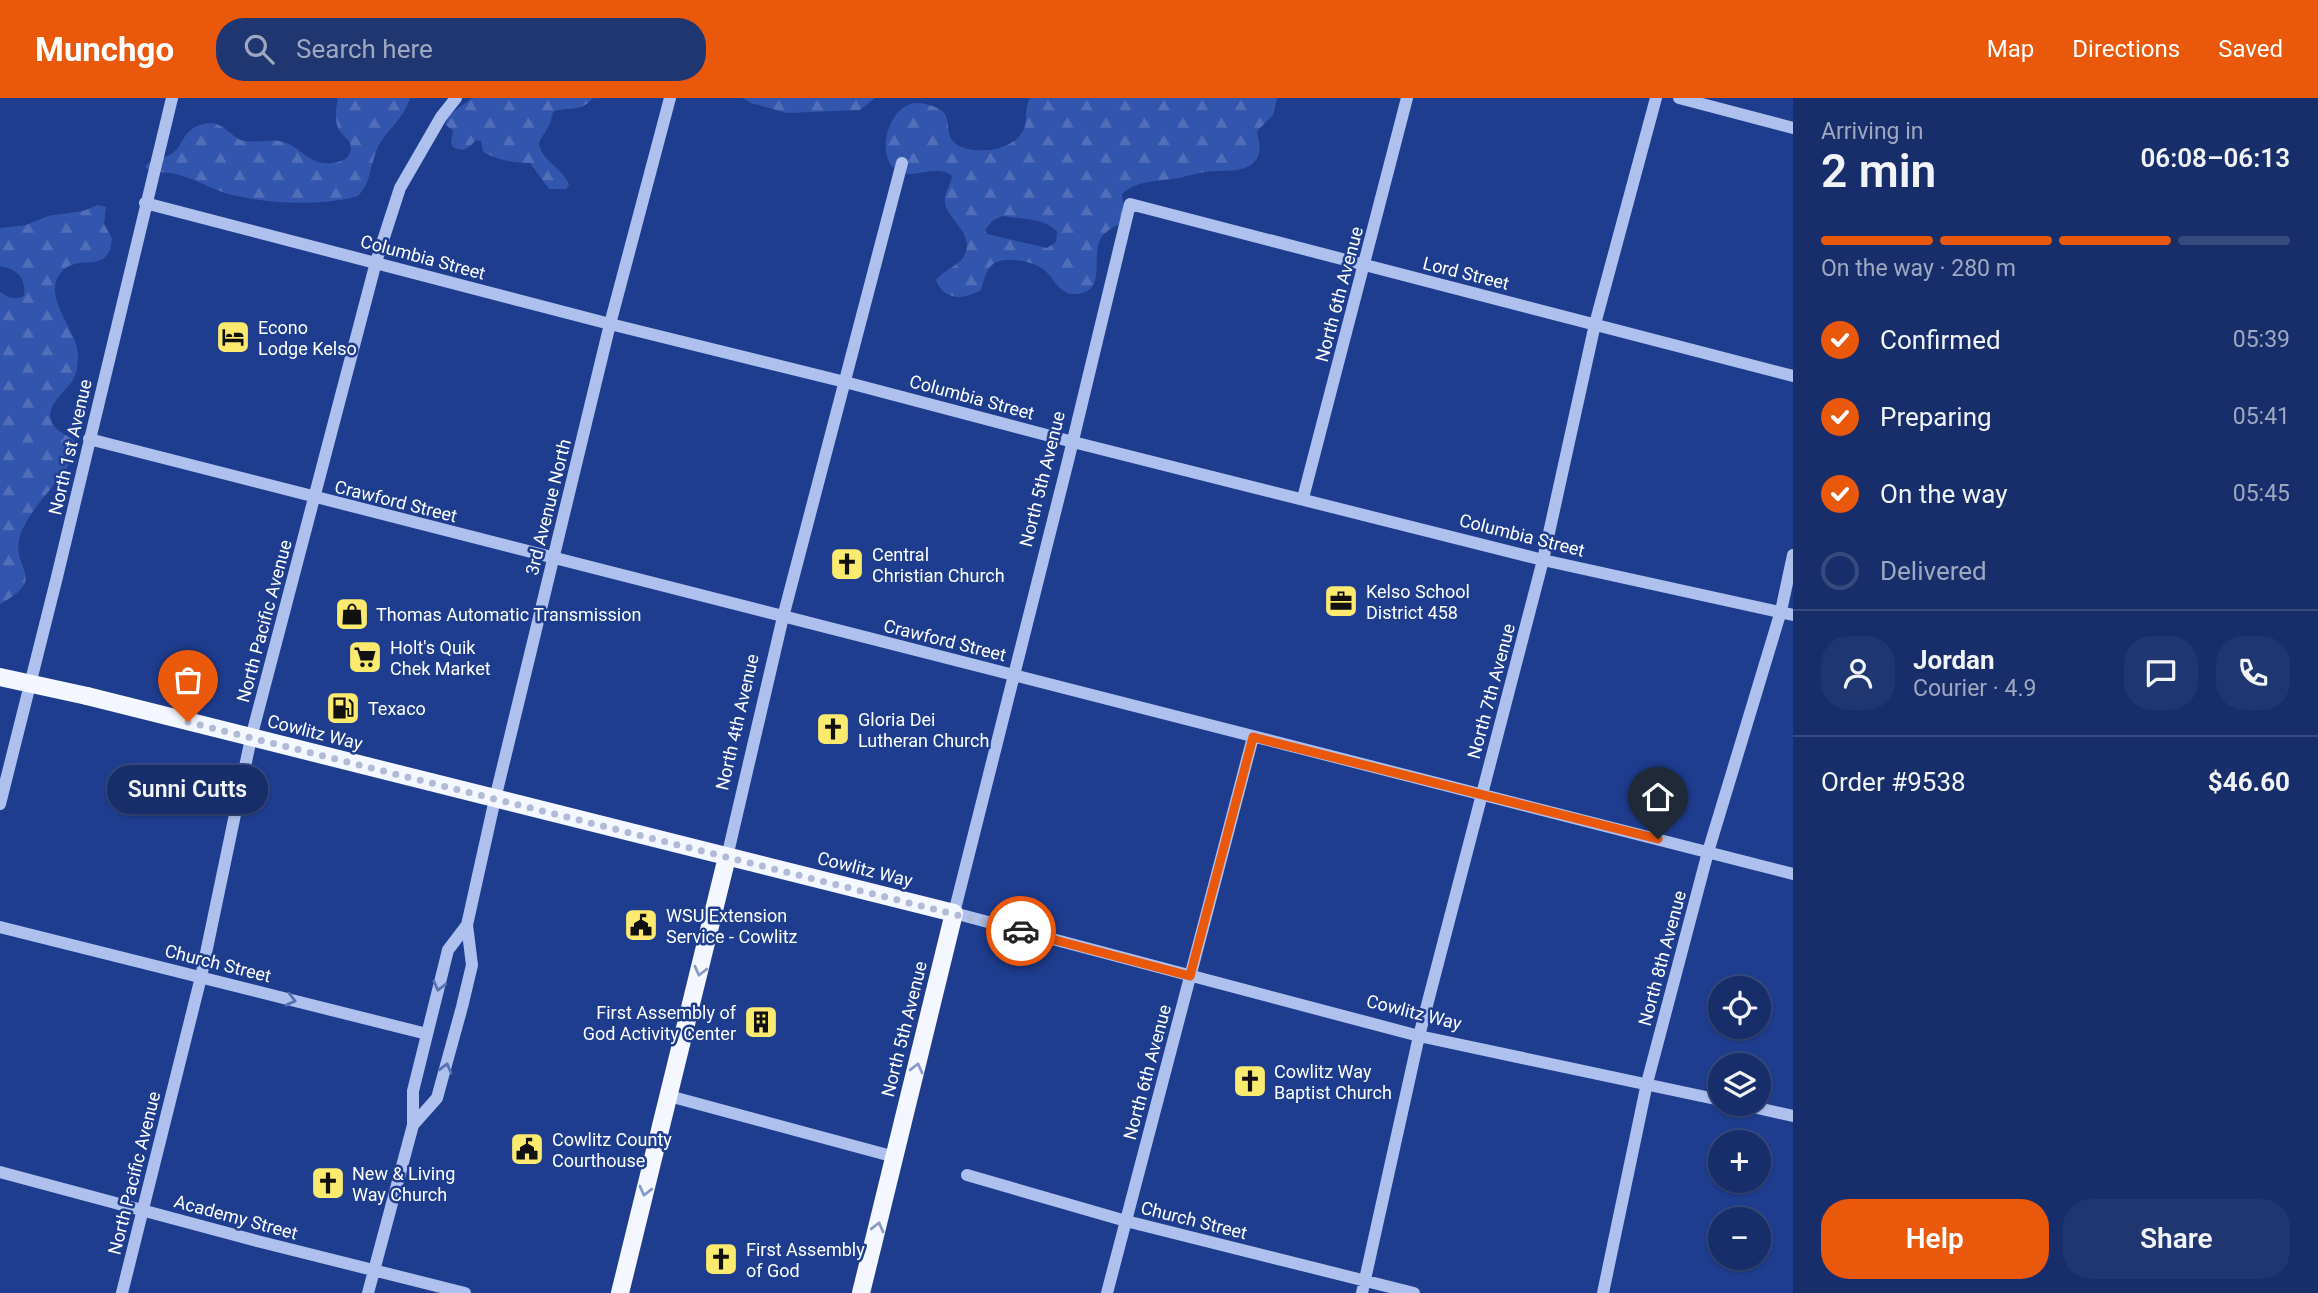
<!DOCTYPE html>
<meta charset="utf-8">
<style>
:root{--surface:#172e6b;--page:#203671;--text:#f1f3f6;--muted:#9ea8c1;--line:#364a7e;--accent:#ea580c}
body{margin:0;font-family:Roboto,sans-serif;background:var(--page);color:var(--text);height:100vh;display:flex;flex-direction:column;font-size:26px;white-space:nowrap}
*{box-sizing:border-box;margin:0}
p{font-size:23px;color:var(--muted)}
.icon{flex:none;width:38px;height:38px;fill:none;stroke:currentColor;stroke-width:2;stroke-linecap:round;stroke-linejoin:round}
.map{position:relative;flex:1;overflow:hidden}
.sheet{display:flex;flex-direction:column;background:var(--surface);width:525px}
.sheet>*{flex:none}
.fabs{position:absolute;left:1708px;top:878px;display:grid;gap:14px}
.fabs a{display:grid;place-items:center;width:63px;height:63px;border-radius:50%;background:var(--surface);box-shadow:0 2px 5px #0004,0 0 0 2px var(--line);font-size:35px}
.pin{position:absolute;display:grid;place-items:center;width:60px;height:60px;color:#fff;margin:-72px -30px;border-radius:50% 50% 50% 0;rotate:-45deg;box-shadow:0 0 7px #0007}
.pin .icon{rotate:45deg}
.courier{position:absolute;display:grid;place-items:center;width:70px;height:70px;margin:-35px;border:5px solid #ea580c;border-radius:50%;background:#fff;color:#222;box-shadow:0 2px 9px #0007}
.bubble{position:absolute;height:49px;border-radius:24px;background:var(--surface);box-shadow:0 2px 5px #0004,0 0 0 2px var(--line);font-size:23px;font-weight:600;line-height:49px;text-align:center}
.headline em{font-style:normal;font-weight:600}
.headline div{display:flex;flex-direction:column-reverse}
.headline{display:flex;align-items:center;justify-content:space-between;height:119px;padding:0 28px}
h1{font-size:46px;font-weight:600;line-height:52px}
.bar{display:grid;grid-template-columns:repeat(4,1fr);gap:10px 7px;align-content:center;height:84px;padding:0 28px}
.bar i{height:9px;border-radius:5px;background:var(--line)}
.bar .on{background:var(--accent)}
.bar p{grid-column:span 4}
.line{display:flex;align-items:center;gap:18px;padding:0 28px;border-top:2px solid var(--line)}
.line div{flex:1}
.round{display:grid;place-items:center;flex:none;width:74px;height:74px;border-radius:28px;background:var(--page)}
ol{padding:0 28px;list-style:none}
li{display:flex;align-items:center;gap:21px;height:77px}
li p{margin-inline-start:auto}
li .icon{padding:7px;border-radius:50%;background:var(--accent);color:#fff;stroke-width:4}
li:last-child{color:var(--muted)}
li i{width:38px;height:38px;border:4px solid var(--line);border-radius:50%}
.button{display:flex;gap:14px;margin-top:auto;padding:14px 28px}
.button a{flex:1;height:80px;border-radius:28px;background:var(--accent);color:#fff;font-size:28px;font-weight:600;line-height:80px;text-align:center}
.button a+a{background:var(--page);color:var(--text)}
header{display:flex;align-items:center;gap:42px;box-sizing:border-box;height:98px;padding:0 35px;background:var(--accent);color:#fff}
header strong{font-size:33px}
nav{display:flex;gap:38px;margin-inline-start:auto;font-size:24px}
.search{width:490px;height:63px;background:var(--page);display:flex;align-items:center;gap:18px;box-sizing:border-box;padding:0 24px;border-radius:28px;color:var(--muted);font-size:26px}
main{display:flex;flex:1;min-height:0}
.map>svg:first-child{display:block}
</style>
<header>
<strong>Munchgo</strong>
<div class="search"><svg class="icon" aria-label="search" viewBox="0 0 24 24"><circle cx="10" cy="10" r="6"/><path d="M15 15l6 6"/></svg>Search here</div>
<nav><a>Map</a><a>Directions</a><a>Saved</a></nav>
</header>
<main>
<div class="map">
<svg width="1793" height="1195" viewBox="0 0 1793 1195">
<defs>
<pattern id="forest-firs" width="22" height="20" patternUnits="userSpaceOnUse" patternTransform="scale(1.75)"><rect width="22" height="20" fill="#3255ad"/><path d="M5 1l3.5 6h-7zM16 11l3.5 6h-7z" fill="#516eb9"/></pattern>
</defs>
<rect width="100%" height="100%" fill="#1f3d8f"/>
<path fill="url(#forest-firs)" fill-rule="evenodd" d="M 338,0 L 410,0 C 404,20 389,30 379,47 C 370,64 372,84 358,98 C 319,109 260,106 222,94 C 207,88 192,80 176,76 C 165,73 154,77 145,69 C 153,58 163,62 173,55 C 185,45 182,32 203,26 C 222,21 227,36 241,42 C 253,46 267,41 279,43 C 301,46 308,71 338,64 C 343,63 348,60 350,54 C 354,43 344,40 339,32 C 334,23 336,9 338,0 Z
M 472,0 L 593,0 C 581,15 567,8 553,14 L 550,26 L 539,44 C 540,63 563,69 569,87 L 566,91 L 549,91 L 530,65 C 514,65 497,62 483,54 L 481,43 L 476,42 C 469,50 464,55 453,49 L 451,44 L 453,33 L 445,26 C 450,12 462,9 472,0 Z
M 743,0 L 875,0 L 860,12 L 787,15 L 751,5 Z
M 1030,0 L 1277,0 L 1273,17 L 1257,33 C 1258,40 1261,48 1259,55 C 1252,78 1224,71 1206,74 C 1197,75 1188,78 1179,80 C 1160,83 1137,82 1122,96 L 1123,105 L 1130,109 L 1126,123 C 1116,128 1105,132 1100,142 C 1091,160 1107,193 1077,196 C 1059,198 1055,180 1043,171 C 1032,163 1003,157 992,167 C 985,174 984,183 981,192 C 965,202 944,203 936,182 C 943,172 960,168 965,156 C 974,135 948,122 945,105 C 943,96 951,87 952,78 C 935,64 914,84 896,72 C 874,56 890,5 917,5 C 925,5 936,8 942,13 C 952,21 944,37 956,46 C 973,58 1015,53 1024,31 C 1028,21 1024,10 1030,0 ZM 1002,118 C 1019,121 1045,119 1057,134 L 1056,144 L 1047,150 L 987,136 L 985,132 L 992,123 Z
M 98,107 L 106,109 L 104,126 L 112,140 C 109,182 74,150 58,179 C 46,200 73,230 77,250 C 79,260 78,273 73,282 C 65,295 41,310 54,328 C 59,335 70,338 76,344 C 78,372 26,408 19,442 C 13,473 48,480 0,506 L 0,194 C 9,200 14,202 24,198 C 26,180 18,171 0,168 L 0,130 L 26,127 L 48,118 L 83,113 Z"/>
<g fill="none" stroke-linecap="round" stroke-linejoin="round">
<path stroke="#aec0ed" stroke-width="12" d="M 1679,0 L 1793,30
M 145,105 L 610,226 L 845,284 L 1073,344 L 1543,462 L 1793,517
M 89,341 L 1793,776
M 1303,400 L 1407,0
M 0,706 L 57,479 L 172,0
M 727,759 L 783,519 L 902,65
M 0,829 L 427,936
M 669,998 L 895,1059
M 1720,1002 L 1419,938 L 954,815 L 1068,363 L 1130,106 L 1793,278
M 1740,1006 L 1793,1018
M 413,1027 L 437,1000 L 462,909 L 472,867 L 467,827 L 495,701 L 610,226 L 670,0
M 0,1074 L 257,1143 L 465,1195
M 967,1077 L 1126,1123 L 1414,1195
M 122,1195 L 201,879 L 251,640 L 376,164 L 400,90 L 441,19 L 456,0
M 368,1195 L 413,1027 L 413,993 L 448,852 L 467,827
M 1107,1195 L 1253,639
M 1362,1195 L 1419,938 L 1543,462 L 1595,226 L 1656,0
M 1603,1195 L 1647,985 L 1708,754 L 1781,513 L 1793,457"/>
<path stroke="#f4f7ff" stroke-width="18" d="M 87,598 L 954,815 L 861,1195
M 620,1195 L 727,759"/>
<path stroke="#f4f7ff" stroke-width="18" d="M 0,579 L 87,598"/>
</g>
<defs><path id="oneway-chevron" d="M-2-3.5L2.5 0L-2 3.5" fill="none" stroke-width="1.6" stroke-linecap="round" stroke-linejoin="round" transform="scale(1.75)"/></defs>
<g stroke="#8a9ac7">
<use href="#oneway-chevron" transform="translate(700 873) rotate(104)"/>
<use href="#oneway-chevron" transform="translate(917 970) rotate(-76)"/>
<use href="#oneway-chevron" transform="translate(645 1093) rotate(104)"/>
<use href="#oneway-chevron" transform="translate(878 1129) rotate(-76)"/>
</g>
<g stroke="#5871b5">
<use href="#oneway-chevron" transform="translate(439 888) rotate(104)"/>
<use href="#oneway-chevron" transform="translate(291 902) rotate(14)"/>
<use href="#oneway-chevron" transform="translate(446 970) rotate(-75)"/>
</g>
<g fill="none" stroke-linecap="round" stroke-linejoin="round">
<path stroke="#b1bbd8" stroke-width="7" stroke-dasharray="0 12.6" d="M 188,624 L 1021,833"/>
<path stroke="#ea580c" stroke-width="9" d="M 1021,833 L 1190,878 L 1253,639 L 1658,741"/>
</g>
<defs>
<g id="hotel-square" transform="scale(1.75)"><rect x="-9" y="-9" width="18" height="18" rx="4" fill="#fbea6e" stroke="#1f3d8f"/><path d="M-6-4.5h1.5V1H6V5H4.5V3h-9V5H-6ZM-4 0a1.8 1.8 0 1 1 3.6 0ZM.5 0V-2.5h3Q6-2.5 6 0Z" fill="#111"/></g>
<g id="church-square" transform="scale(1.75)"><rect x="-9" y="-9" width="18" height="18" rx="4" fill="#fbea6e" stroke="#1f3d8f"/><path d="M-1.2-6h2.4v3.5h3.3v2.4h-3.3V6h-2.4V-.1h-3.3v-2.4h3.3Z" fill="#111"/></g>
<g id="office-square" transform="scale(1.75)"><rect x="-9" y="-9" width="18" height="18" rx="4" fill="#fbea6e" stroke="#1f3d8f"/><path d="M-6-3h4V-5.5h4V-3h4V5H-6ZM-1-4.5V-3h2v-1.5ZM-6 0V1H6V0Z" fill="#111"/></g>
<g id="shop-square" transform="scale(1.75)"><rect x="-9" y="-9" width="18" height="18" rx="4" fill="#fbea6e" stroke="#1f3d8f"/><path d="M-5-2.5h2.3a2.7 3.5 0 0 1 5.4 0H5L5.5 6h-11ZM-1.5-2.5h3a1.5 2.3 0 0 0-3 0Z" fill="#111"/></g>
<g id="supermarket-square" transform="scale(1.75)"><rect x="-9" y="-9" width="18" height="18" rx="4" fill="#fbea6e" stroke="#1f3d8f"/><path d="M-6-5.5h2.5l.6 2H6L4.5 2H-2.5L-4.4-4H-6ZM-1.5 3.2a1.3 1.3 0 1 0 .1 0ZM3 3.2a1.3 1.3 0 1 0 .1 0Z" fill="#111"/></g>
<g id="fuel-square" transform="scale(1.75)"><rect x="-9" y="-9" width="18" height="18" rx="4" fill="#fbea6e" stroke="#1f3d8f"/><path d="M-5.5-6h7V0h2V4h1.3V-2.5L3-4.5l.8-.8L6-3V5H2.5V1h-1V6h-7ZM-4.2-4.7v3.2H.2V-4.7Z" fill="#111"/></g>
<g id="civic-square" transform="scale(1.75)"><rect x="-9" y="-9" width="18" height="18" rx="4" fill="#fbea6e" stroke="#1f3d8f"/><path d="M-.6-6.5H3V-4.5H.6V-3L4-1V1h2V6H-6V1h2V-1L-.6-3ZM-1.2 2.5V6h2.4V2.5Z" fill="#111"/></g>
<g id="building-square" transform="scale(1.75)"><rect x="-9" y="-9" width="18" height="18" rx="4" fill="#fbea6e" stroke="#1f3d8f"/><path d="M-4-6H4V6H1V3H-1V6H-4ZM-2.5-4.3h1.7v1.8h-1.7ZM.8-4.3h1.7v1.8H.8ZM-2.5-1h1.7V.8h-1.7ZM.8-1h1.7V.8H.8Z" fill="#111"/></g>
</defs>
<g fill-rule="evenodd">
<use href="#hotel-square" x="233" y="239"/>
<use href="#church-square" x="847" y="466"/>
<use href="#office-square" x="1341" y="503"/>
<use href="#shop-square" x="352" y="516"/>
<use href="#supermarket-square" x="365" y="559"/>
<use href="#fuel-square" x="343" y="610"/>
<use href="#church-square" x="833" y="631"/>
<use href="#civic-square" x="641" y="827"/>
<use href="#building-square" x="761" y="924"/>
<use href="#church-square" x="1250" y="983"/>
<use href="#civic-square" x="527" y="1051"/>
<use href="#church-square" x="328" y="1085"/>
<use href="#church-square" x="721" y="1161"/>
</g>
<g text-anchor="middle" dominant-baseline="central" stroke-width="5" stroke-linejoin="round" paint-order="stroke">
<g font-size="18" fill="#fff" stroke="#1f3d8f">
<text transform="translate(423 159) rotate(15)">Columbia Street</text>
<text transform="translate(1466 175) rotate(14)">Lord Street</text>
<text transform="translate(1339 196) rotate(-75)">North 6th Avenue</text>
<text transform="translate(972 299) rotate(15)">Columbia Street</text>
<text transform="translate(70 349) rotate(-77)">North 1st Avenue</text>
<text transform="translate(1042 381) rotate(-76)">North 5th Avenue</text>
<text transform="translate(396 403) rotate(14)">Crawford Street</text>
<text transform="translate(548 409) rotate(-76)">3rd Avenue North</text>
<text transform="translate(1522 437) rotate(14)">Columbia Street</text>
<text transform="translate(264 523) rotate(-75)">North Pacific Avenue</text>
<text transform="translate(945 542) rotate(14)">Crawford Street</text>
<text transform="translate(1491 593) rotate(-75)">North 7th Avenue</text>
<text transform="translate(737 624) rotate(-77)">North 4th Avenue</text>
<text transform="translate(315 634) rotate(14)">Cowlitz Way</text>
<text transform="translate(865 771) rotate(14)">Cowlitz Way</text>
<text transform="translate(1662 860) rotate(-75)">North 8th Avenue</text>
<text transform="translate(218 865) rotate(14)">Church Street</text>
<text transform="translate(1414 914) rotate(14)">Cowlitz Way</text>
<text transform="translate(904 931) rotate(-76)">North 5th Avenue</text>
<text transform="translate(1147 974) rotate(-75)">North 6th Avenue</text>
<text transform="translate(134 1075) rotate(-76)">North Pacific Avenue</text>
<text transform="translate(236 1119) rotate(15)">Academy Street</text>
<text transform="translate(1194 1122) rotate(14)">Church Street</text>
</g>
<g font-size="18" fill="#fff" stroke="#1f3d8f" text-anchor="start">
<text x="258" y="229">Econo<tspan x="258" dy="21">Lodge Kelso</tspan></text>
<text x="872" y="456">Central<tspan x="872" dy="21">Christian Church</tspan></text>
<text x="1366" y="493">Kelso School<tspan x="1366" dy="21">District 458</tspan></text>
<text x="376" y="516">Thomas Automatic Transmission</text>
<text x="390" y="549">Holt's Quik<tspan x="390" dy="21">Chek Market</tspan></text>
<text x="368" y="610">Texaco</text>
<text x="858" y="621">Gloria Dei<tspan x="858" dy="21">Lutheran Church</tspan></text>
<text x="666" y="817">WSU Extension<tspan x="666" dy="21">Service - Cowlitz</tspan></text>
<text x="736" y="914" text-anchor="end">First Assembly of<tspan x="736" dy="21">God Activity Center</tspan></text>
<text x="1274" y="973">Cowlitz Way<tspan x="1274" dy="21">Baptist Church</tspan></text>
<text x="552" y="1041">Cowlitz County<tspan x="552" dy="21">Courthouse</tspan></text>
<text x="352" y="1075">New &amp; Living<tspan x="352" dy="21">Way Church</tspan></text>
<text x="746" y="1151">First Assembly<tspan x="746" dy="21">of God</tspan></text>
</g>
</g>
</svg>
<div class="fabs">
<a><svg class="icon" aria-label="locate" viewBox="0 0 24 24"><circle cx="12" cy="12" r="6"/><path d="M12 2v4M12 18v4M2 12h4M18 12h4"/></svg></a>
<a><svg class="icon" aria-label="layers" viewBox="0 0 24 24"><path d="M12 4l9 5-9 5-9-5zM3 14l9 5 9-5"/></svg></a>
<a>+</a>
<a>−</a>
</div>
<div class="pin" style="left:188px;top:624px;background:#ea580c"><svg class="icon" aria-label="bag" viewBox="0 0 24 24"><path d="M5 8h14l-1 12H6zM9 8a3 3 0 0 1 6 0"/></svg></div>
<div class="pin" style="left:1658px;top:741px;background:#1f2937"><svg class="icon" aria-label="home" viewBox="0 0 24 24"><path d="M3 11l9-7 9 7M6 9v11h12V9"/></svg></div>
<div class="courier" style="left:1021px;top:833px"><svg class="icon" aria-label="car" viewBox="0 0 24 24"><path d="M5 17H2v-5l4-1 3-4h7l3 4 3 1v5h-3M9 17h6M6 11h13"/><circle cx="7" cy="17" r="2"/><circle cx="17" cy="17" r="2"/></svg></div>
<div class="bubble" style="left:107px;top:667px;width:161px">Sunni Cutts</div>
</div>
<section class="sheet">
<div class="headline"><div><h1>2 min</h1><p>Arriving in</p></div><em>06:08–06:13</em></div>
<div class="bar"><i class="on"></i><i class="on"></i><i class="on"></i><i></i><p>On the way · 280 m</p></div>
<ol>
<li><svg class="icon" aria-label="check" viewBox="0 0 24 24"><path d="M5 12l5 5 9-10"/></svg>Confirmed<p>05:39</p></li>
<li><svg class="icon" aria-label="check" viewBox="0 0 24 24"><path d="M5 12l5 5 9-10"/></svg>Preparing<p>05:41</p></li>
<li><svg class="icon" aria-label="check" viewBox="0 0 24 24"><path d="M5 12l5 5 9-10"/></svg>On the way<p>05:45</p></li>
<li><i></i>Delivered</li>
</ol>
<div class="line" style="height:126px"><a class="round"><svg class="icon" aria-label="person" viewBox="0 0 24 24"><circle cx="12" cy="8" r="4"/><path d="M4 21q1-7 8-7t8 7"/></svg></a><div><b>Jordan</b><p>Courier · 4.9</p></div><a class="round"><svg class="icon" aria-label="chat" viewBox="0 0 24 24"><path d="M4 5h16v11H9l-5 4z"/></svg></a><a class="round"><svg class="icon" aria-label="phone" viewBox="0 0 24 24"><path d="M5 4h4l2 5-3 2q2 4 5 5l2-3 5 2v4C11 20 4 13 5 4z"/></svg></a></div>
<div class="line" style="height:91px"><div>Order #9538</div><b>$46.60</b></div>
<div class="button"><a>Help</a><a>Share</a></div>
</section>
</main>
